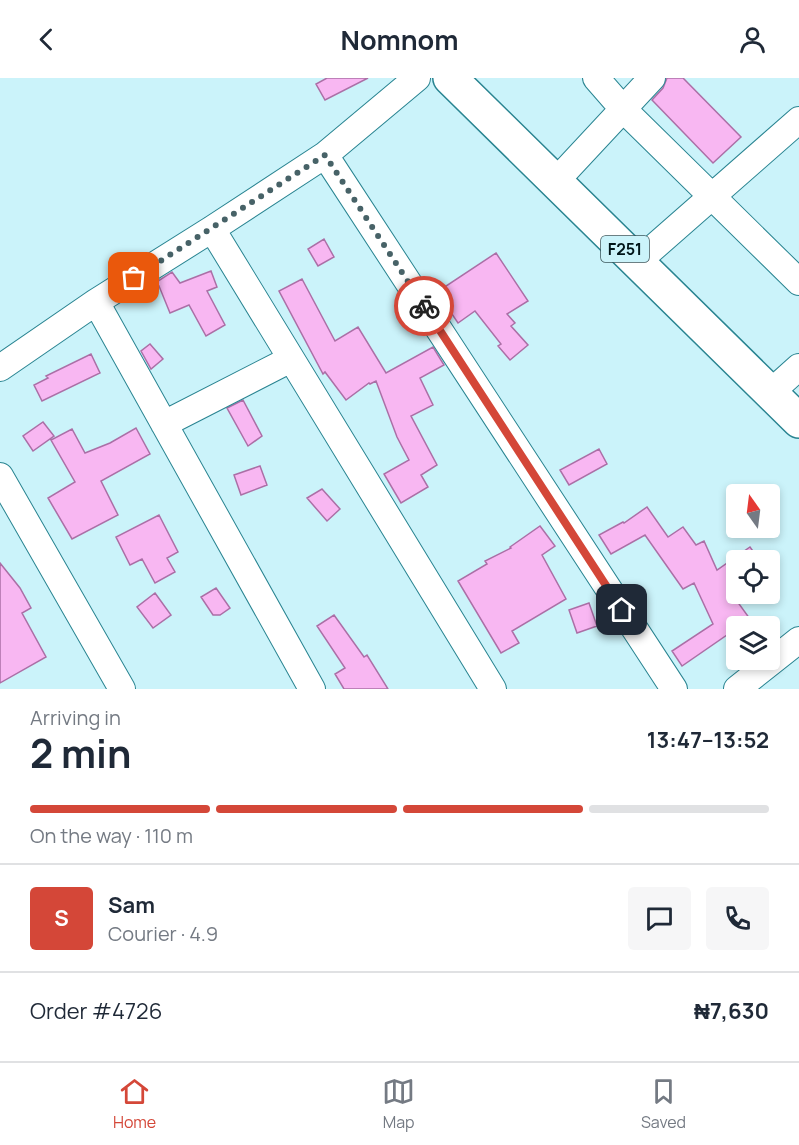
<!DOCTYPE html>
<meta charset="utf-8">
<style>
:root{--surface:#fff;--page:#f6f6f7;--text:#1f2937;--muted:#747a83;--line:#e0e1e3;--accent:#d44738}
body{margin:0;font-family:Manrope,sans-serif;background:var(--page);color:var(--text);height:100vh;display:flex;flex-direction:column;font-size:22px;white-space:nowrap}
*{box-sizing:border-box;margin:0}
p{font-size:20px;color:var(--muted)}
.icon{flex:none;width:33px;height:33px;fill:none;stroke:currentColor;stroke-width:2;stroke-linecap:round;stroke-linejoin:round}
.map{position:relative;height:611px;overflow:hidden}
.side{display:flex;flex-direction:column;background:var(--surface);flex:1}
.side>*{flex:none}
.needle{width:39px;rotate:346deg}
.tools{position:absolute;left:726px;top:406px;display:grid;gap:12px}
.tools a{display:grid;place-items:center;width:54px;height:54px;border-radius:6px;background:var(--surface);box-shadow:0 3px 9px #0003;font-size:30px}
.pin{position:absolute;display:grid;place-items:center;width:51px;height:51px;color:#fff;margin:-26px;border-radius:12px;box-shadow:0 3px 9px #0006}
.courier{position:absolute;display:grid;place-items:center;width:60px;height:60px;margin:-30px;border:4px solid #d44738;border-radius:50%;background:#fff;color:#222;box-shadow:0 2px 8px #0007}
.summary em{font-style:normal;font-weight:700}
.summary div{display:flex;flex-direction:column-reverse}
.summary{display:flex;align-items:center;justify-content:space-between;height:102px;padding:0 30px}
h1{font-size:39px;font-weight:700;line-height:45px}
.bar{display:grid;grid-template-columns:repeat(4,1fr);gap:9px 6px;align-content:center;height:72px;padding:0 30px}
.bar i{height:8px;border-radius:4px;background:var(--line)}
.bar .active{background:var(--accent)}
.bar p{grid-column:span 4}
.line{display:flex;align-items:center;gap:15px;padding:0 30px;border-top:2px solid var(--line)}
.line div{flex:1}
.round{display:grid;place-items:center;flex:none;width:63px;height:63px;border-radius:6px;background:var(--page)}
header{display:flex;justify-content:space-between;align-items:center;height:78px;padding:0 30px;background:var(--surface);font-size:27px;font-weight:700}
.tabs{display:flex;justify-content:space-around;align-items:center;height:84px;border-top:2px solid var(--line);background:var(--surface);font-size:16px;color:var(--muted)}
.tabs a{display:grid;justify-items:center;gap:3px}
.tabs .active{color:var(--accent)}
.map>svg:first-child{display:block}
</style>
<header><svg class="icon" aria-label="back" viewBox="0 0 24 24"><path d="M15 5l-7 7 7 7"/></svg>Nomnom<svg class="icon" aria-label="person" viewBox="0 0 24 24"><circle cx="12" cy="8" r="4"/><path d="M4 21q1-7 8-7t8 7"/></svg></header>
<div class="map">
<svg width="799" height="611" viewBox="0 0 799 611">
<rect width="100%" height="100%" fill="#cbf3fa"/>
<path fill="#f8b7f2" stroke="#ab6fa6" stroke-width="1.5" d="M 327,0 L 368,0 L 325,22 L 316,6 Z
M 667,0 L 683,0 L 741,59 L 713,85 L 652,22 L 663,10 Z
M 324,161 L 334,179 L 318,188 L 308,171 Z
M 496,175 L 528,223 L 507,236 L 515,245 L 511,248 L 528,267 L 510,282 L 498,268 L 501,266 L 475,233 L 458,245 L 437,214 Z
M 211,193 L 217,209 L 207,213 L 225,247 L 206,258 L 189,227 L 170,235 L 159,208 L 143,217 L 141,214 L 172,194 L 180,205 Z
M 302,201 L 335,263 L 358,249 L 386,295 L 433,269 L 444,287 L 420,300 L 433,327 L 411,338 L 437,387 L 421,397 L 428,409 L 401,425 L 384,396 L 409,382 L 397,359 L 376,303 L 370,306 L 369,305 L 346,322 L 325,294 L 323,296 L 279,213 Z
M 150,266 L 163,281 L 151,291 L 141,273 Z
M 91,276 L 100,295 L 42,323 L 34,307 L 48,300 L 46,298 Z
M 243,322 L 262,358 L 248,368 L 227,330 Z
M 43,344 L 54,358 L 33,373 L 23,358 Z
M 136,350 L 150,376 L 101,403 L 118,437 L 72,461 L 48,420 L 75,404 L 51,362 L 72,351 L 85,375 L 110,365 Z
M 599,371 L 607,386 L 569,407 L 560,392 Z
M 260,388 L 267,407 L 241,417 L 234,397 Z
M 322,411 L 340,431 L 327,443 L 307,420 Z
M 647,429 L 668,459 L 683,449 L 696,467 L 704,463 L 717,492 L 750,469 L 760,483 L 736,483 L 736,516 L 739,516 L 734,519 L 750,541 L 682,588 L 672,573 L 713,546 L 694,505 L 683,511 L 645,457 L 611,476 L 599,457 L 623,444 L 624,445 Z
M 159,437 L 178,474 L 167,480 L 175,494 L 155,505 L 142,481 L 130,487 L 116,459 Z
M 540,448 L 555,468 L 542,477 L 566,521 L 512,553 L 519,565 L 501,575 L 458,503 L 487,486 L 485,483 L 511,470 L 510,469 Z
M 0,485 L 20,510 L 31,530 L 22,535 L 46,579 L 0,605 Z
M 216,510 L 230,530 L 220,537 L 213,537 L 201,519 Z
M 155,515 L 171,537 L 153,550 L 137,529 Z
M 589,525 L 597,548 L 577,555 L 569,532 Z
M 334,537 L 364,579 L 367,577 L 388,611 L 344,611 L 335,596 L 345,590 L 317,548 Z"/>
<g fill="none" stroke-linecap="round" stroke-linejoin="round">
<g stroke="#298491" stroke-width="28">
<path id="minor" d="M 596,0 L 623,31 L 799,204
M 325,77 L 674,611
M 556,103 L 652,0
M 212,151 L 493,611
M 636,185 L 799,42
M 96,224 L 312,611
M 0,290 L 96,224 L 212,151 L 325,77 L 417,0
M 770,315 L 799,289
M 164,346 L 291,281
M 0,398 L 122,611
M 737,611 L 799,562"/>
</g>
<g stroke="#298491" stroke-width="36">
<path id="primary" d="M 450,0 L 799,343"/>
</g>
<use href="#minor" stroke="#fff" stroke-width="26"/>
<use href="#primary" stroke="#fff" stroke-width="33"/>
</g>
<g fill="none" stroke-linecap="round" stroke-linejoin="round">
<path stroke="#476267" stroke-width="6" stroke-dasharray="0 10.8" d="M 134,200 L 325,77 L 424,228"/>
<path stroke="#d44738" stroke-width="8" d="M 424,228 L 622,532"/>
</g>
<g text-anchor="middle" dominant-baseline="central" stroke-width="6" stroke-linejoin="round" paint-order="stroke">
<rect fill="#cbf3fa" stroke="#3d575c" stroke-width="1.5" x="601" y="158" width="48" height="26" rx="4.5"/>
<g font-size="16" font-weight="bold" fill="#001418">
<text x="625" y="171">F251</text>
</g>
</g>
</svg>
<div class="tools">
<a><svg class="needle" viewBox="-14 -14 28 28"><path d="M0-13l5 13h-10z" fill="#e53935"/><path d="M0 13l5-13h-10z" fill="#747a83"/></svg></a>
<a><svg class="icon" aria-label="locate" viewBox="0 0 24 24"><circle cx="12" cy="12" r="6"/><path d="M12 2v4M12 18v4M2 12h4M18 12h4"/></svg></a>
<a><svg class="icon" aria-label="layers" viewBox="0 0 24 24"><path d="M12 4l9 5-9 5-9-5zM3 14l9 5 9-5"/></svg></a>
</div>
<div class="pin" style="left:134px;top:200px;background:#ea580c"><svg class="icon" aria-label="bag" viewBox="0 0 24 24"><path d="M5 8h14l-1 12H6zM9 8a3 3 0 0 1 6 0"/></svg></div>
<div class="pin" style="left:622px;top:532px;background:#1f2937"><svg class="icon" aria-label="home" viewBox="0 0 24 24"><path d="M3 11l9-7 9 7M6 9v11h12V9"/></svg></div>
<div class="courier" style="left:424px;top:228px"><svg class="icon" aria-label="bike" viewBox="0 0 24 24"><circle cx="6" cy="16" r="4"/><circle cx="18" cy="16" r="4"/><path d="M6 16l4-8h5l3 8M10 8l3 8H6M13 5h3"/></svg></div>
</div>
<section class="side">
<div class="summary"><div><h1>2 min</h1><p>Arriving in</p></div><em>13:47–13:52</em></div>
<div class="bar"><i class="active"></i><i class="active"></i><i class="active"></i><i></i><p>On the way · 110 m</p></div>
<div class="line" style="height:108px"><b class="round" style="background:var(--accent);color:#fff">S</b><div><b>Sam</b><p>Courier · 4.9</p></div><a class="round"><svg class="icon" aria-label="chat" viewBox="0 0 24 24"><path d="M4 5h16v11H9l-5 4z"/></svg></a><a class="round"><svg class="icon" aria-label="phone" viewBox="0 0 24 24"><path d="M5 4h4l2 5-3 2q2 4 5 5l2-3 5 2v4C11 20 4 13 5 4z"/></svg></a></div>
<div class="line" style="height:78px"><div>Order #4726</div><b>₦7,630</b></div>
</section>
<nav class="tabs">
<a class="active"><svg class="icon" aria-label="home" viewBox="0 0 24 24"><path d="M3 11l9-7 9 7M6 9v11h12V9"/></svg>Home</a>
<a><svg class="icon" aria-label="map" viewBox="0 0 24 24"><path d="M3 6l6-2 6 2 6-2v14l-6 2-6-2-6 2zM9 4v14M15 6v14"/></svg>Map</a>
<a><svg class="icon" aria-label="saved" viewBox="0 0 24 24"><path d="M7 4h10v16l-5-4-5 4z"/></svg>Saved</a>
</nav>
